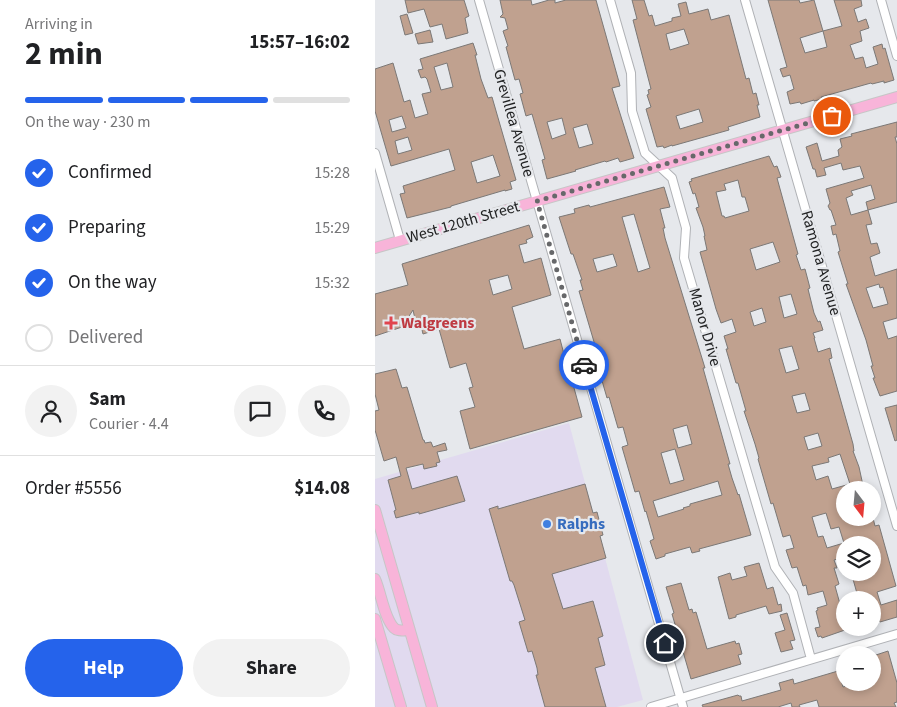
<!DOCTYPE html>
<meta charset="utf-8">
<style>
:root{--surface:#fff;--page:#f2f2f2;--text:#202124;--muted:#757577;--line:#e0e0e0;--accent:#2563eb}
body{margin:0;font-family:"Source Sans 3",sans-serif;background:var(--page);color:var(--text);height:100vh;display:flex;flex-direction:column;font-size:19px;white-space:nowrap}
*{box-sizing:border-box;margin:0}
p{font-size:16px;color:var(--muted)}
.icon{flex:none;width:28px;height:28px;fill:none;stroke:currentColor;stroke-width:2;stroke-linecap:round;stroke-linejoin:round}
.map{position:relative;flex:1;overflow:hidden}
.panel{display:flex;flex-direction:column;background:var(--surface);width:375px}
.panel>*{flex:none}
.needle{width:32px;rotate:164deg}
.controls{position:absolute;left:461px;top:481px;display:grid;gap:10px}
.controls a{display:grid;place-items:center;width:45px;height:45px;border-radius:50%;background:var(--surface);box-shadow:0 2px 8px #0003;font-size:25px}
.pin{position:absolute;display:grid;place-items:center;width:42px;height:42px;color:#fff;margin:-21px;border:2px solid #fff;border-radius:50%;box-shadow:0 1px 5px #0007}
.courier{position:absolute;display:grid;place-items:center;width:50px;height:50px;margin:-25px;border:4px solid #2563eb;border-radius:50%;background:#fff;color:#222;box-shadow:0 1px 6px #0007}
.summary em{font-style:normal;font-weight:700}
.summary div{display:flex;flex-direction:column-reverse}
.summary{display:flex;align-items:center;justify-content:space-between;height:85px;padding:0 25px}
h1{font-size:32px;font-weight:700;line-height:38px}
.bar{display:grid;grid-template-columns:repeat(4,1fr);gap:8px 5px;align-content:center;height:60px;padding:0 25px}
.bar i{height:6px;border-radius:4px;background:var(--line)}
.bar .current{background:var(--accent)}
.bar p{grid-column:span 4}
.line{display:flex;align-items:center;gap:12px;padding:0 25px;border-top:1px solid var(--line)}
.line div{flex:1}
.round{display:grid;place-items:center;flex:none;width:52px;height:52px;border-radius:26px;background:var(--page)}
ol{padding:0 25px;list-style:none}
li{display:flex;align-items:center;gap:15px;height:55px}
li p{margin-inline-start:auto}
li .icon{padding:5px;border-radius:50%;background:var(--accent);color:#fff;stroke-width:4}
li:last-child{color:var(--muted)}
li i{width:28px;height:28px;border:2px solid var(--line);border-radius:50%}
.button{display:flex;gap:10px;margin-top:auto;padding:10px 25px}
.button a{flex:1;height:58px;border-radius:30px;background:var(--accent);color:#fff;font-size:20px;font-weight:700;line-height:58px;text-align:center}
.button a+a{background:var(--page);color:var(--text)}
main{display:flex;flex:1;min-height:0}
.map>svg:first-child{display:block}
</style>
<main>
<section class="panel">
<div class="summary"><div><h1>2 min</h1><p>Arriving in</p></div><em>15:57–16:02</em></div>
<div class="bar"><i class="current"></i><i class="current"></i><i class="current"></i><i></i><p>On the way · 230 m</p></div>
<ol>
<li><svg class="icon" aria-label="check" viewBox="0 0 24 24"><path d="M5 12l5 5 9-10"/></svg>Confirmed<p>15:28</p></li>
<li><svg class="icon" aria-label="check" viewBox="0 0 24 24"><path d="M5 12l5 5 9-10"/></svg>Preparing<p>15:29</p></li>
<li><svg class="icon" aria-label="check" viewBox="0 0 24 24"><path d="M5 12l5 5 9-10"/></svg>On the way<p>15:32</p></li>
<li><i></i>Delivered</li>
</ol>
<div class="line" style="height:90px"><a class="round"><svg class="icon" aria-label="person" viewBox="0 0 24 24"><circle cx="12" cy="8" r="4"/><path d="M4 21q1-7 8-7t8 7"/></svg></a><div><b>Sam</b><p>Courier · 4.4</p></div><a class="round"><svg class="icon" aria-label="chat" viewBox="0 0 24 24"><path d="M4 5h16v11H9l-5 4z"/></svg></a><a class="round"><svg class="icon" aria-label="phone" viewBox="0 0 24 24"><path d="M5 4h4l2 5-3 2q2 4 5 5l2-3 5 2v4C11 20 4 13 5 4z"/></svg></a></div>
<div class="line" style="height:65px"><div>Order #5556</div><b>$14.08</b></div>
<div class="button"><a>Help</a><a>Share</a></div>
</section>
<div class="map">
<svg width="522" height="707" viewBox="0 0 522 707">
<rect width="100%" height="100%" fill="#e6e8ec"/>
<path fill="#e1daef" d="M 194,423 L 268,700 L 242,707 L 0,707 L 0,479 Z"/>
<path fill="#c0a18f" stroke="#7b7876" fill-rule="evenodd" d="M 30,0 L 89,0 L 94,16 L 90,18 L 93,33 L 71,39 L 67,24 L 55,27 L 49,9 L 33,13 Z
M 125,0 L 156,0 L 157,5 L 174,0 L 180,0 L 180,3 L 191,0 L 221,0 L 244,82 L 245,86 L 237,88 L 259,158 L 245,162 L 243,158 L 231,162 L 230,161 L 200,170 L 201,171 L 172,179 L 167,160 L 170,159 L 157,114 L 151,116 L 145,94 L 148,93 L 144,79 L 140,80 L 131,47 L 133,46 L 128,31 L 133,29 L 130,18 L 125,17 L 128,14 ZM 187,118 L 191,134 L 177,139 L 172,122 ZM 212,124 L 218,144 L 204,148 L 198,128 Z
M 257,0 L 269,0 L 274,16 L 277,15 L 280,26 L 297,21 L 297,18 L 306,16 L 303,4 L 311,2 L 314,14 L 333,9 L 336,20 L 354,15 L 371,79 L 374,78 L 378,94 L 381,93 L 384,105 L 382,105 L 385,117 L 353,127 L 354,130 L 297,146 L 297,145 L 289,148 L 288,146 L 282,147 L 271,109 L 276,107 L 272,95 L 274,94 L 273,90 L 276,89 L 258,20 L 262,19 ZM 309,29 L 314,44 L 295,50 L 291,34 ZM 324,109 L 328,122 L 305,129 L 301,116 Z
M 393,0 L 424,0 L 425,3 L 439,0 L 448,31 L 467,26 L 459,0 L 486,0 L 487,6 L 479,9 L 483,22 L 491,19 L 494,28 L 485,31 L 487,41 L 475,45 L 480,59 L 488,57 L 491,68 L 503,64 L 498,47 L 507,44 L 508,49 L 510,48 L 519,80 L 509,83 L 509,81 L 497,84 L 496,83 L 446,97 L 447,99 L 439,101 L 439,100 L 426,104 L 425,102 L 415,104 L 412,92 L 419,89 L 415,75 L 408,77 L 405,69 L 412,67 ZM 448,31 L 452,47 L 430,53 L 425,38 Z
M 32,14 L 38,33 L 30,35 L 25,16 Z
M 55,30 L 58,42 L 43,44 L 40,34 Z
M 98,43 L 102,55 L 100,55 L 106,79 L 113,98 L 117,97 L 141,180 L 135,182 L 137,189 L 130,191 L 130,190 L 76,206 L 76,207 L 32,218 L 25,194 L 30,193 L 28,186 L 80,170 L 74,149 L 16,166 L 0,111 L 0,69 L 18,63 L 29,102 L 35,100 L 40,118 L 53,114 L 47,94 L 56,92 L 52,79 L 50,77 L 46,78 L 43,70 L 48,69 L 45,59 ZM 72,63 L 78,87 L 66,90 L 59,67 ZM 27,116 L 31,128 L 17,132 L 14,120 ZM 33,137 L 37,150 L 23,154 L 20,141 ZM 118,155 L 125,176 L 102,183 L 96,162 Z
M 522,122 L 522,137 L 520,137 L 522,144 L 522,202 L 493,210 L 491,202 L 500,199 L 496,185 L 476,191 L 478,195 L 471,198 L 476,215 L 493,210 L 497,224 L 491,225 L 496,244 L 502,243 L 505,253 L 495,257 L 500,276 L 522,269 L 522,318 L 508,322 L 513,339 L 522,336 L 522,391 L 505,396 L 498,378 L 500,378 L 496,366 L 498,366 L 491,340 L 471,284 L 473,284 L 463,252 L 465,251 L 461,234 L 458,235 L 456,226 L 461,225 L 456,210 L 455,210 L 453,206 L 455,203 L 451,189 L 489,178 L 485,166 L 468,170 L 466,163 L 449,168 L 451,175 L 442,177 L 440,169 L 438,169 L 431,147 L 442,143 L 447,161 L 464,156 L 463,150 L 467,147 L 465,139 L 477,136 L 476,134 ZM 504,284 L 505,288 L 508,287 L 513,304 L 498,308 L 491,288 Z
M 394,156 L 399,167 L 402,166 L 406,177 L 402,178 L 423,254 L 421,255 L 426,270 L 430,269 L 435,288 L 433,289 L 439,313 L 443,322 L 445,321 L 448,330 L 438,333 L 440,338 L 439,338 L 443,352 L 455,348 L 457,358 L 454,359 L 478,444 L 479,451 L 478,451 L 484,467 L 489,490 L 466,490 L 470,504 L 470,518 L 498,518 L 500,526 L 504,525 L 521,586 L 502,592 L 506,605 L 522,600 L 522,617 L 505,622 L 504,620 L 500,621 L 498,612 L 498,600 L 491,600 L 490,595 L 483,597 L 476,572 L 498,572 L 498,545 L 470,545 L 470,557 L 459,560 L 462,568 L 459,568 L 464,584 L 460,586 L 465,604 L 470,603 L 470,630 L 447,638 L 446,636 L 443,637 L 440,628 L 445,627 L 441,611 L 443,610 L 442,608 L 452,605 L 448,591 L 433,595 L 431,585 L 428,586 L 422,567 L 417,568 L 411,550 L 419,548 L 415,535 L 408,537 L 398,503 L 396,504 L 383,459 L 384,458 L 380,444 L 369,411 L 371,411 L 363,383 L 361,383 L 351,349 L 353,349 L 349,336 L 361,332 L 357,319 L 346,323 L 341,309 L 325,252 L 332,250 L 329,236 L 330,236 L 328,227 L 321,208 L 324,207 L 320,193 L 318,194 L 314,182 L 317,181 L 316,179 ZM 363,180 L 367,197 L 370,197 L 374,211 L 350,218 L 349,216 L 347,216 L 341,192 L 351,190 L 349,184 ZM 398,242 L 405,262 L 381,270 L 375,249 ZM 416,294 L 422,314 L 409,318 L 404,297 ZM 387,308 L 391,322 L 379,326 L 375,312 ZM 417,346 L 424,369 L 411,373 L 404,349 ZM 430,393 L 435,410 L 422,413 L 417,396 ZM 443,433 L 447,446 L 433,450 L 429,437 ZM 465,454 L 475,484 L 457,489 L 453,476 L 441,480 L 437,466 L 454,462 L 453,458 ZM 451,513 L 456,529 L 464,527 L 469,543 L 452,548 L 448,536 L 443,537 L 437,517 Z
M 289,187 L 295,207 L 285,209 L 290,228 L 288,228 L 290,238 L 330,368 L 328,368 L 355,464 L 353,464 L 357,478 L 363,495 L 364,494 L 376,535 L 324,549 L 325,551 L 317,553 L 315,547 L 290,554 L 290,556 L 281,559 L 275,541 L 279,539 L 271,511 L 270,512 L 264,491 L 260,492 L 247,447 L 253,445 L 248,427 L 243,428 L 234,397 L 232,398 L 219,353 L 222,352 L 204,291 L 208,290 L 205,280 L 207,280 L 198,254 L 196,254 L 184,217 L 200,213 L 199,209 L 214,205 L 215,207 ZM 259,214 L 275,268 L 263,272 L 247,217 ZM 238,254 L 242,266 L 222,272 L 218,259 ZM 312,425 L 317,444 L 303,448 L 298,429 ZM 300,449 L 309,480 L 295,484 L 286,453 ZM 343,481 L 347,495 L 315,504 L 315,506 L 308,508 L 309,509 L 283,517 L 278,501 Z
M 154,225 L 158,237 L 151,240 L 152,243 L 144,245 L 149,263 L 166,258 L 176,295 L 137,307 L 149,349 L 185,339 L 191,362 L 195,361 L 200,375 L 196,377 L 207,417 L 95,449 L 85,411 L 100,407 L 94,388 L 98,387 L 91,363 L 75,368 L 64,329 L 48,334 L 44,318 L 40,319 L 38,310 L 27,327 L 0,336 L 0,294 L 33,285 L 27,264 ZM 133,275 L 137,289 L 118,295 L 114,280 Z
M 21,369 L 27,388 L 32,387 L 48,440 L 49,440 L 50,443 L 56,442 L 58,447 L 70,443 L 72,450 L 62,452 L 65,462 L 61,463 L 62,466 L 49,469 L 48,464 L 31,468 L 37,489 L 82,476 L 90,501 L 44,514 L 44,512 L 21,518 L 19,511 L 21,510 L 13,480 L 26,476 L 21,457 L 9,461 L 0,430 L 0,411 L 4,410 L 0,394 L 0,374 Z
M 522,405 L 522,440 L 520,441 L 510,408 Z
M 210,484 L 218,513 L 222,512 L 228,535 L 225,536 L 231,558 L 177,574 L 188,609 L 218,601 L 228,636 L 223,638 L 230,665 L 220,668 L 231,707 L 170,707 L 161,675 L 163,675 L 162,668 L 157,651 L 153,652 L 144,622 L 150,620 L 139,585 L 137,581 L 135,581 L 114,509 L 123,506 L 123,509 Z
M 384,563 L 392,589 L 398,587 L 403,605 L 406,604 L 407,611 L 394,614 L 391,606 L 361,615 L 361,617 L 354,619 L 343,577 L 355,573 L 357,580 L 372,576 L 369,567 Z
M 306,583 L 314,610 L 317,609 L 318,613 L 321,612 L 332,649 L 360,641 L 361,644 L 364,643 L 367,654 L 363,655 L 366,664 L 316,679 L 297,614 L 299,613 L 291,587 Z
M 412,613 L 420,640 L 415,641 L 418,649 L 406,652 L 400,633 L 410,630 L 405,615 Z
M 513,651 L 522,683 L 522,702 L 519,703 L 521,707 L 444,707 L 442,700 L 424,705 L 425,707 L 417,707 L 416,703 L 403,707 L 328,707 L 327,705 L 363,695 L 364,696 L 366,696 L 367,701 L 406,690 L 404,683 L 418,679 L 419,684 L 463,671 L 468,687 L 485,682 L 498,682 L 498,656 Z"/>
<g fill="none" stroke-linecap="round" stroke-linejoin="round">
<g stroke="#b0b2b6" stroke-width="10">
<path id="minor" d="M 104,0 L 308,707
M 235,0 L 256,73 L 257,111 L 270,153 L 297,178 L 311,228 L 309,258 L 400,567 L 418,593 L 436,659
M 370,0 L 522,526
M 506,0 L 522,56
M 0,153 L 25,240
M 276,707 L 522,634"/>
</g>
<g stroke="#c6c6c6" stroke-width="12">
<path id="major" d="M 0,248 L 522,97
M 0,510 L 57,707
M 0,579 C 6,592 9,618 19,628 C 23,632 29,630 34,630
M 0,619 L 26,707"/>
</g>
<use href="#minor" stroke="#fff" stroke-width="8"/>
<use href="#major" stroke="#f8b4d9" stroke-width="10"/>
</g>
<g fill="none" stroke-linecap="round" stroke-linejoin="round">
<path stroke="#67686a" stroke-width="5" stroke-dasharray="0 9" d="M 209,365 L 162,201 L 457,116"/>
<path stroke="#2563eb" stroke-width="6" d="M 209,365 L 290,643"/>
</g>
<path fill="#e0444e" stroke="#e6e8ec" stroke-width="2" d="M13.5 315.5h5v5h5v5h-5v5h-5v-5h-5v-5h5z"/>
<circle fill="#3f7fe0" stroke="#e6e8ec" stroke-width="2" cx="172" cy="524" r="5"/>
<g text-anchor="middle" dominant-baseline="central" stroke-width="4.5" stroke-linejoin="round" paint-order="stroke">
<g font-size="16" fill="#222324" stroke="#e6e8ec">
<text transform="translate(139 123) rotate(74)">Grevillea Avenue</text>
<text transform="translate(88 222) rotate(-16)">West 120th Street</text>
<text transform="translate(446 263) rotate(74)">Ramona Avenue</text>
<text transform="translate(330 327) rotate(74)">Manor Drive</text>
</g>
<g font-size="16" font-weight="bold" fill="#be3a42" stroke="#e6e8ec" text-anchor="start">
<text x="26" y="323">Walgreens</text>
</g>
<g font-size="16" font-weight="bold" fill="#366cbe" stroke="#e6e8ec" text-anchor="start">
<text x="182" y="524">Ralphs</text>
</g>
</g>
</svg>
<div class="controls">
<a><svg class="needle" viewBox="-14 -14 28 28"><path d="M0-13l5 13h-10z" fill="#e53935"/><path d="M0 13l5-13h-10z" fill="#757577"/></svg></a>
<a><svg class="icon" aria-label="layers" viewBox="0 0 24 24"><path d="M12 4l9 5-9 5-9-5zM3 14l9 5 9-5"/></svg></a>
<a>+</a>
<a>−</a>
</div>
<div class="pin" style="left:457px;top:116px;background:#ea580c"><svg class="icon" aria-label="bag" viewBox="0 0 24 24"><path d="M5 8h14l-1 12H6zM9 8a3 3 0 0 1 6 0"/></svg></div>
<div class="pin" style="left:290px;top:643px;background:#1f2937"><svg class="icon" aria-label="home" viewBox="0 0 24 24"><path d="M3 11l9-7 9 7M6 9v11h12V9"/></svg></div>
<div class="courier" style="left:209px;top:365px"><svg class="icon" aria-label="car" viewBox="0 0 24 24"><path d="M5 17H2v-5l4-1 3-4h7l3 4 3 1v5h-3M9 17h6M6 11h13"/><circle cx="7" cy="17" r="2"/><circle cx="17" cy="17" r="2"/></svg></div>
</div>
</main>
